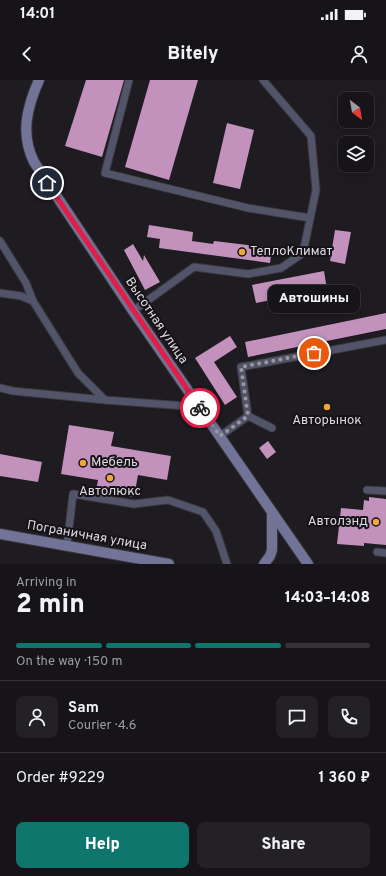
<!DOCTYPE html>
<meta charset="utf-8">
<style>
:root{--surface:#161419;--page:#232126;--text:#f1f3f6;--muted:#9e9ea2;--line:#353338;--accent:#0f766e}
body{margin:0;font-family:Overpass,sans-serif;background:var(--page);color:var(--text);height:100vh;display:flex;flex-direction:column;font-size:15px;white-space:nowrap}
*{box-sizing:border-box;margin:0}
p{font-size:13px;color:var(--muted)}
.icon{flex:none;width:22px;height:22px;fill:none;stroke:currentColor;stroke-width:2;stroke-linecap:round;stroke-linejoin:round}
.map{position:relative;height:484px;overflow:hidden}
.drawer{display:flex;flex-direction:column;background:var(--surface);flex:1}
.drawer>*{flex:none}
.needle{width:26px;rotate:149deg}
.buttons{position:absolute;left:338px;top:12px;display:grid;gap:8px}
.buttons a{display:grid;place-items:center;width:36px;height:36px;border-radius:8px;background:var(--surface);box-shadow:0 2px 10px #0003,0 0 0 1px var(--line);font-size:20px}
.pin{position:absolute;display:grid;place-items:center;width:34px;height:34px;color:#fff;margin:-17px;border:2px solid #fff;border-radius:50%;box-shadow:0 1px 4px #0007}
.courier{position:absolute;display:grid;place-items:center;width:40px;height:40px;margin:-20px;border:3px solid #e11d48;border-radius:50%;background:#fff;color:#222;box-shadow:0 1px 5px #0007}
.bubble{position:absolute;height:28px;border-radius:8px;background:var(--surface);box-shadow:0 2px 10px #0003,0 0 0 1px var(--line);font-size:13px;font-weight:800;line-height:28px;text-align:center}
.summary em{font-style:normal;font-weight:800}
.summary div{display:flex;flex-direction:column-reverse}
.summary{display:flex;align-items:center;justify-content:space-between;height:68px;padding:0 16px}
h1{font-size:26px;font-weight:800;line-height:30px}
.bar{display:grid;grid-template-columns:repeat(4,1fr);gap:6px 4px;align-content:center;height:48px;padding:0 16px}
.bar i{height:5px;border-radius:3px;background:var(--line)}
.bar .on{background:var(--accent)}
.bar p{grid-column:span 4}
.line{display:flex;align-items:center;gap:10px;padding:0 16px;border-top:1px solid var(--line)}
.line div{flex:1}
.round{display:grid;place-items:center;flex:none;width:42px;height:42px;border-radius:8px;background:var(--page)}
.primary-button{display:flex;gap:8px;margin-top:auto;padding:8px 16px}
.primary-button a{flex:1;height:46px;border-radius:8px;background:var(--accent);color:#fff;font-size:16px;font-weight:800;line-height:46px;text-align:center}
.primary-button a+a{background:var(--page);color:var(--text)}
.status{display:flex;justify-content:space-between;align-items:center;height:28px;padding:0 20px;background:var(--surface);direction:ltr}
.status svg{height:11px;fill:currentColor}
header{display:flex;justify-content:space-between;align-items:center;height:52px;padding:0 16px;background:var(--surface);font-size:18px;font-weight:800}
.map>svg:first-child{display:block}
</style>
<div class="status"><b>14:01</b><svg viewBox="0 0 49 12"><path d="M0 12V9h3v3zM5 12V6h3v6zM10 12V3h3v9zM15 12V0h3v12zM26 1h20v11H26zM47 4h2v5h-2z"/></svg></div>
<header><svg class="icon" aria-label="back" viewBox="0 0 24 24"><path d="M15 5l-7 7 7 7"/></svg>Bitely<svg class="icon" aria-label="person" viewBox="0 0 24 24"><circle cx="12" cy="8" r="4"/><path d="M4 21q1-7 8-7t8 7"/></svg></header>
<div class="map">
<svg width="386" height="484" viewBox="0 0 386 484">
<rect width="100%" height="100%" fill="#1e1b21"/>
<path fill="#c292bc" d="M 86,0 L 124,0 L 102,77 L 65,66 Z
M 150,0 L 198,0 L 169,100 L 125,87 Z
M 227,43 L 254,50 L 240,109 L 213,103 Z
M 149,145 L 193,152 L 192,161 L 213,164 L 214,161 L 272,168 L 270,183 L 159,168 L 160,159 L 147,157 Z
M 335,150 L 351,152 L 345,184 L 330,181 Z
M 133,164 L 143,181 L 144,175 L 160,202 L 145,210 L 124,170 Z
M 324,191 L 327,209 L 256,223 L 252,205 Z
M 386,233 L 386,249 L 248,277 L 245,262 Z
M 230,256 L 237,267 L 214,282 L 237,317 L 225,325 L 195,278 Z
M 69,345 L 114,352 L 111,366 L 171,376 L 167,400 L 138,395 L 134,417 L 96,411 L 98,400 L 61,394 Z
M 268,361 L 276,372 L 267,379 L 259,368 Z
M 0,374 L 42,382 L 38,402 L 0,396 Z
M 369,417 L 386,419 L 386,465 L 364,463 L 364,466 L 337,464 L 341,428 L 363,430 L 364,420 L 369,421 Z"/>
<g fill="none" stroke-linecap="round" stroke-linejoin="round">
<g stroke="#39363c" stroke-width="9">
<path id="lane" d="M 129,0 L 105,93 L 248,128 L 310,138
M 0,161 L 26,203 L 33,221 L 78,293 L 105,320
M 0,213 L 21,216 L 33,221
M 133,231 L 194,187 L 248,194 L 281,188 L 303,173 L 316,110 L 311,56 L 263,0
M 0,308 L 13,311 L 105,320 L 199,327
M 248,336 L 272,348
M 220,356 L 248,336 L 241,287 L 386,260
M 367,410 L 386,411
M 67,465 L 73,414 L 134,424 L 168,420 L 203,432 L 216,451 L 227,484
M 377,472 L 386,473"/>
</g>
<g stroke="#39363c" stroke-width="12">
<path id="secondary" d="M 39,0 C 27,27 20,54 34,82 L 133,231 L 308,484
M 0,454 L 169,484
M 264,484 L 270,476 L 272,470 L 272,432"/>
</g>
<use href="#lane" stroke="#52546a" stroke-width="7"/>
<use href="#secondary" stroke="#717497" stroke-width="10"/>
</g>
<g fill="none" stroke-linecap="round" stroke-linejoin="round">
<path stroke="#9b999e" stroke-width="4" stroke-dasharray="0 7.2" d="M 200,328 L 220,356 L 248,336 L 241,287 L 314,273"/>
<path stroke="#e11d48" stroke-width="5" d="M 47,103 L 200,328"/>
</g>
<g fill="#efa73d" stroke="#151218" stroke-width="1.5">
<circle cx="242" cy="172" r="4"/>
<circle cx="327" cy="327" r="4"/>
<circle cx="83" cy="383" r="4"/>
<circle cx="110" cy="398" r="4"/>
<circle cx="376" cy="442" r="4"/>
</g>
<g text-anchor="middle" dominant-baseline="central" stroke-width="4" stroke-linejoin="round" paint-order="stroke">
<g font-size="13" fill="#dfdde1" stroke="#151218" text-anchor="start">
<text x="250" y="172">ТеплоКлимат</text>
<text x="327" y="341" text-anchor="middle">Авторынок</text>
<text x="91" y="383">Мебель</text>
<text x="110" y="412" text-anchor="middle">Автолюкс</text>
<text x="368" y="442" text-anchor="end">Автолэнд</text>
</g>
<g font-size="13" fill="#dfdde1" stroke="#151218">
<text transform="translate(156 241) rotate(56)">Высотная улица</text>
<text transform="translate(87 456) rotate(10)">Пограничная улица</text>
</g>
</g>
</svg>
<div class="buttons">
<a><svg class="needle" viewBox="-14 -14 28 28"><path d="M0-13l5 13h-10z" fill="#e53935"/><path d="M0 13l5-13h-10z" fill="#9e9ea2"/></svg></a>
<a><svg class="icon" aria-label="layers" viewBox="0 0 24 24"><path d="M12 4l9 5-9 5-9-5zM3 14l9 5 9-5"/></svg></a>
</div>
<div class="pin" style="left:314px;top:273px;background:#ea580c"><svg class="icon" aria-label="bag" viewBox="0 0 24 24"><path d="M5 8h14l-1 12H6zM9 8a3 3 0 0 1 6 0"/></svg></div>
<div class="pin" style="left:47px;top:103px;background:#1f2937"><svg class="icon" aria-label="home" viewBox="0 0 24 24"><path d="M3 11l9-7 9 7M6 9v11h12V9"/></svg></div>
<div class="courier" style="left:200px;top:328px"><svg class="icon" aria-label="bike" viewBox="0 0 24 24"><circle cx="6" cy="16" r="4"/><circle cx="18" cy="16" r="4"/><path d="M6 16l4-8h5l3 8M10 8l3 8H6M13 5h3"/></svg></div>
<div class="bubble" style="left:268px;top:205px;width:92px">Автошины</div>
</div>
<section class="drawer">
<div class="summary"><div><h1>2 min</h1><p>Arriving in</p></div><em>14:03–14:08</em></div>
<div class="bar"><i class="on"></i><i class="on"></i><i class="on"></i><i></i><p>On the way · 150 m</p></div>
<div class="line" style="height:72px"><a class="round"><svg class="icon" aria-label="person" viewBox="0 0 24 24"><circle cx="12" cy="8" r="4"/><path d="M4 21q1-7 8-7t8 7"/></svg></a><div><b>Sam</b><p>Courier · 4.6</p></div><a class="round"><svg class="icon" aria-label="chat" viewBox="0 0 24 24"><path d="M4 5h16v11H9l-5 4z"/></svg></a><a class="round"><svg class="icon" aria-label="phone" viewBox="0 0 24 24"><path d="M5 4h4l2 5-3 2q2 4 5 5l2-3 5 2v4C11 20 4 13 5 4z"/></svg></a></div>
<div class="line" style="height:52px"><div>Order #9229</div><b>1 360 ₽</b></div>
<div class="primary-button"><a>Help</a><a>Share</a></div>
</section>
